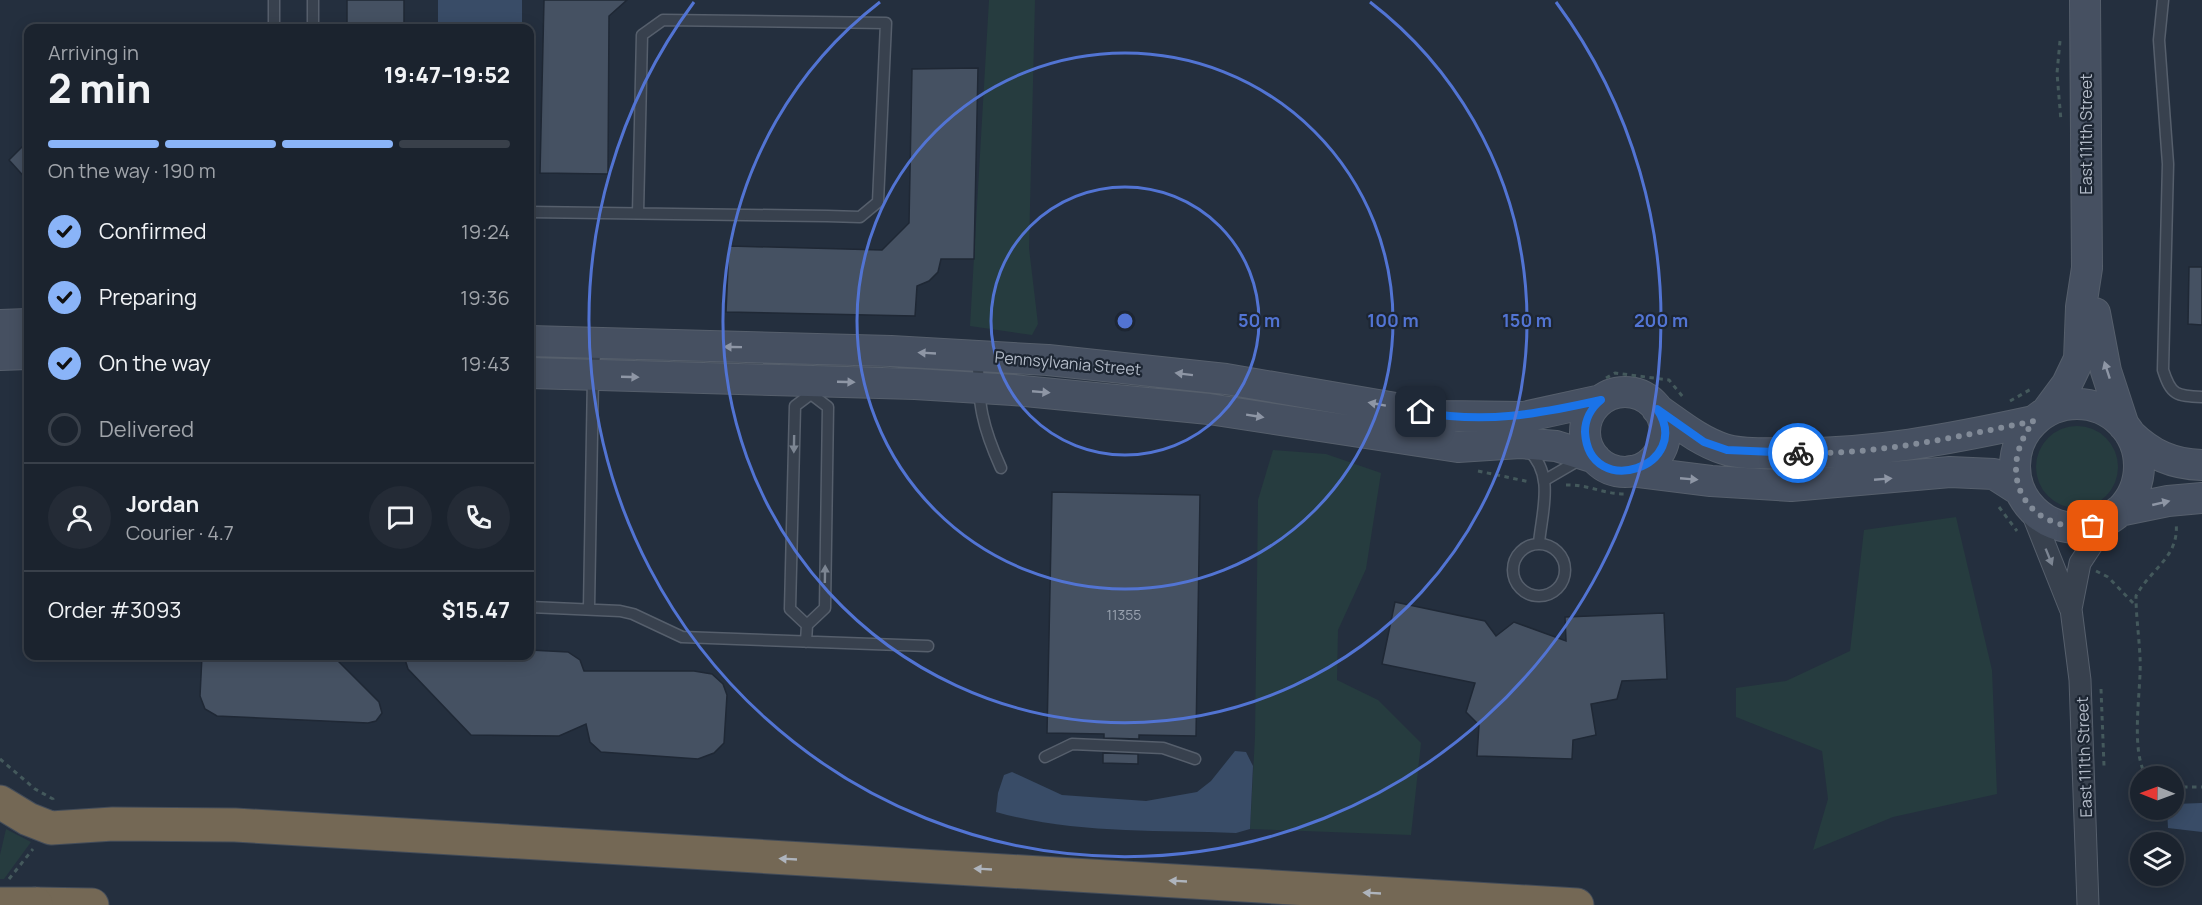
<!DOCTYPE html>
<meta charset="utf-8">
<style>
:root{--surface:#1b232e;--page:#242b36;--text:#f1f3f6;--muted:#a0a4aa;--line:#39404a;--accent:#8ab4f8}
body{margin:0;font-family:Manrope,sans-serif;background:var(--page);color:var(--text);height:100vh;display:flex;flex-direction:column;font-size:22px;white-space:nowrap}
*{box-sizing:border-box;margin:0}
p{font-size:20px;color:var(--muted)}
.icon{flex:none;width:33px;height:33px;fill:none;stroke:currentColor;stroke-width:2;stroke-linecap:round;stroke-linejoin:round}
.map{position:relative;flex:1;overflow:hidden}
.side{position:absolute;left:24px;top:24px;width:510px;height:636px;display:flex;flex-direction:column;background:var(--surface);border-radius:12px;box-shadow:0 3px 15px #0003,0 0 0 2px var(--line)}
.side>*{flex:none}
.needle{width:39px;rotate:271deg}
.tools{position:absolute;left:2130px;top:766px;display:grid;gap:12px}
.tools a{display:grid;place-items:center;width:54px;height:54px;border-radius:50%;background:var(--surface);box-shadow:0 3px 15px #0003,0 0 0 2px var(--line);font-size:30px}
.pin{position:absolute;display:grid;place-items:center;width:51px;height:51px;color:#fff;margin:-26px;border-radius:12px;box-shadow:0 3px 9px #0006}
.courier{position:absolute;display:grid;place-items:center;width:60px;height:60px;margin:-30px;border:4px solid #1a73e8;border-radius:50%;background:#fff;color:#222;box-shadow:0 2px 8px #0007}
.summary em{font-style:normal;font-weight:800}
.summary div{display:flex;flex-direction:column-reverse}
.summary{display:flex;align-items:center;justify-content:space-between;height:102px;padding:0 24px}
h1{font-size:39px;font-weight:800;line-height:45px}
.bar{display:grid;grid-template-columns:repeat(4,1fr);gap:9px 6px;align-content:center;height:72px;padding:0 24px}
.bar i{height:8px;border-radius:4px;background:var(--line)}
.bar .active{background:var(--accent)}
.bar p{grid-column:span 4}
.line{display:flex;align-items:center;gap:15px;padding:0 24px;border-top:2px solid var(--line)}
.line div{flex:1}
.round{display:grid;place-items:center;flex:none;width:63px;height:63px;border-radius:32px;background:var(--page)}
ol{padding:0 24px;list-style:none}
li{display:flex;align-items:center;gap:18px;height:66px}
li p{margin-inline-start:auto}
li .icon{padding:6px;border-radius:50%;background:var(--accent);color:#111;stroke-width:4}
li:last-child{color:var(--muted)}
li i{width:33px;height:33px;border:3px solid var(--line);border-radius:50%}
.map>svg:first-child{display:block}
</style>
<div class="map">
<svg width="2202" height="905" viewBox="0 0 2202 905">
<rect width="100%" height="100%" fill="#242f3e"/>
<path fill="#263c3f" d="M 989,0 L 1035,0 L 1029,248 L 1038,324 L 1032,335 L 970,326 Z
M2036 467a41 41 0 1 1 82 0a41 41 0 1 1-82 0Z
M 1273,450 L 1326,454 L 1381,473 L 1366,569 L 1338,630 L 1337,680 L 1378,700 L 1421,743 L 1411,835 L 1250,829 L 1255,737 L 1258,500 Z
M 1956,517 L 1992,670 L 1997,794 L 1893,817 L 1813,850 L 1828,799 L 1822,751 L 1736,717 L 1736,688 L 1786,681 L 1850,651 L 1864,530 Z
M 6,829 L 31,842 L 4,879 L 0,879 L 0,855 Z"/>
<path fill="#394c67" d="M 438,0 L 522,0 L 522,28 L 438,28 Z
M 1235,751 L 1246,752 L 1253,766 L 1250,829 L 1236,833 C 1156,830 1073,834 996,812 L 998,793 L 1004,775 L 1012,772 L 1062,795 L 1146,801 L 1197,792 L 1211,781 Z
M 2202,803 L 2202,832 L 2168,828 L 2167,810 L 2174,810 L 2174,804 Z"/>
<path fill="#455162" stroke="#1f2835" stroke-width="1.5" d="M 347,0 L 404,0 L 404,28 L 347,28 Z
M 544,0 L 627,0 L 609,16 L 608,174 L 540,173 Z
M 978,68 L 974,259 L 941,259 L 938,272 L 929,281 L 917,286 L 915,316 L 726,312 L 729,246 L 882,250 L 909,223 L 912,69 Z
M 28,141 L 28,181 L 9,160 Z
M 2189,267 L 2202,267 L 2202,325 L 2188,324 Z
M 1052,492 L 1200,495 L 1196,736 L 1139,735 L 1139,739 L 1104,738 L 1104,734 L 1047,733 Z
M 1395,602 L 1485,621 L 1496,636 L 1514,622 L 1566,641 L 1565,617 L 1664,613 L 1667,679 L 1622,681 L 1617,699 L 1591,704 L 1596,735 L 1573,740 L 1572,759 L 1477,756 L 1479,725 L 1466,712 L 1475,683 L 1382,664 Z
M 530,650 L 568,652 L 580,660 L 584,671 L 694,671 L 712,674 L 723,684 L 727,695 L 724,743 L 714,753 L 698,759 L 601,752 L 590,742 L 586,724 L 559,736 L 471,735 L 408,669 L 404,656 L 530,656 Z
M 202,656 L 333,656 L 379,702 L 382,713 L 376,721 L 368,723 L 217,716 L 205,709 L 200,696 Z
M 1103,753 L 1138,754 L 1138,764 L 1103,763 Z"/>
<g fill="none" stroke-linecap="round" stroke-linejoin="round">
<g stroke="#565f6c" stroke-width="13">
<path id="lane" d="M 2163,0 L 2159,40 L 2168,164 L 2163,370 C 2171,395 2176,396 2202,397
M 274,28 L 274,0
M 313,28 L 313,0
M 530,212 L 827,216 L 860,217 L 878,202 L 886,23 L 663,20 L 642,35 L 638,213
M 978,358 C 978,404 982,426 1001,468
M 1528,450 C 1555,474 1542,511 1539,543
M 1545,480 L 1581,459
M1513 570a26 26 0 1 1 52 0a26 26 0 1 1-52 0Z
M 530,607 L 620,611 L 633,614 L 682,637 L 928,646
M 589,608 L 593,376 L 596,345
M 807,625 L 825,608 L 828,407 L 811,394
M 806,642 L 807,625 L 790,609 L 795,406 L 811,394 L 812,385
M 1045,757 L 1072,744 L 1163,748 L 1195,759"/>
</g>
<g stroke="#565f6c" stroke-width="23">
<path id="street" d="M 2029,505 L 2070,608
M 2088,905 L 2080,680 L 2071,609 L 2080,563 L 2109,519"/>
</g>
<g stroke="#565f6c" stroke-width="32">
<path id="secondary" d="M 2095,313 L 2106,371 L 2124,426
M 0,325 L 28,324
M 530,341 L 891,351 L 1048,360 L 1226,379 L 1442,416 L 1524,417 L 1601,400
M 0,355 L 28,354
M 530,373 L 915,384 L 1013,390 L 1209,409 L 1458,447 L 1520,443 L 1556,446 L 1595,458
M1585 432a40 40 0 1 1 80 0a40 40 0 1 1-80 0Z
M2015 466a62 62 0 1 1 124 0a62 62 0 1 1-124 0Z
M 1657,409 C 1679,424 1699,441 1724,449 C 1742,455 1765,453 1784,453 C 1869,455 1951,439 2034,421
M 2047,411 L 2067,384 L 2079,359 L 2081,307 L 2087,268 L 2085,0
M 2130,434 C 2152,455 2172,464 2202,465
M 1631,471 L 1711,481 L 1791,486 L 1950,472 L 1994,474 L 2019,490
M 2119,511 L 2168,501 L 2202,498"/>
</g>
<g stroke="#434c59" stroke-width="35">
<path id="highway" d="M 0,802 L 28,819 L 51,828 L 113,824 L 235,825 L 1577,905
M 36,904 L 92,905"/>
</g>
<path stroke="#44595c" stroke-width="3" stroke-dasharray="4.5 4.5" stroke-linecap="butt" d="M 2060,41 L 2057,73 L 2061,121
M 1606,378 L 1615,373 L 1669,380 L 1683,397
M 2010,401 L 2033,388
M 1478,471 L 1530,482
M 1566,485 C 1586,484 1604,494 1624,494
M 1999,507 L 2017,531
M 2096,571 L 2108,577 L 2136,606
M 2101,689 L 2104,766
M 0,759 L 35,789 L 53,799 L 53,801
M 2147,777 C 2129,751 2142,688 2140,657 C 2139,636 2136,616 2136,596 C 2151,568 2180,557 2176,522
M 2174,787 L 2202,787
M 9,879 L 33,849"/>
<use href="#lane" stroke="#38414e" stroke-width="10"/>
<use href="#street" stroke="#38414e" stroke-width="21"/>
<use href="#secondary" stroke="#465061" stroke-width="30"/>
<use href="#highway" stroke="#746855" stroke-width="33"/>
<g stroke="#434c59" stroke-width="35" stroke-linecap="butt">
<path id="highway-bridge" d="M 0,904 L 36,904"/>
</g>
<use href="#highway-bridge" stroke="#746855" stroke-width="33"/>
</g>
<defs><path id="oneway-solid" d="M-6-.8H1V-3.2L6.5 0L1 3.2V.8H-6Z" transform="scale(1.5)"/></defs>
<g fill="#8e96a5">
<use href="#oneway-solid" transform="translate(733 347) rotate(-179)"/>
<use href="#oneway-solid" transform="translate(927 353) rotate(-177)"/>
<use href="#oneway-solid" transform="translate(2107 370) rotate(-108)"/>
<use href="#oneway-solid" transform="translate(1184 374) rotate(-173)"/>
<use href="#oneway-solid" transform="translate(630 377) rotate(2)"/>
<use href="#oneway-solid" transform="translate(846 382) rotate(2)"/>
<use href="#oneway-solid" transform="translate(1041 392) rotate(5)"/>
<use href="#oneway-solid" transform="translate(1377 404) rotate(-170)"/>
<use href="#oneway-solid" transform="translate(1255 416) rotate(9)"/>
<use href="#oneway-solid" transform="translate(1689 479) rotate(5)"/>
<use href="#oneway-solid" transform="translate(1883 479) rotate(-5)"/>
<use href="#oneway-solid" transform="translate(2161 503) rotate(-13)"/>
</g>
<g fill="#7c8592">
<use href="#oneway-solid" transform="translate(794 444) rotate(91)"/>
<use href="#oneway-solid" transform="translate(2049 557) rotate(68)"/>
<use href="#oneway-solid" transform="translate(825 574) rotate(-89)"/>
</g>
<g fill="#aeb4bd">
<use href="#oneway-solid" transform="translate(788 859) rotate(-177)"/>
<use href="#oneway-solid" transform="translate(983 869) rotate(-177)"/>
<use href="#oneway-solid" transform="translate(1178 881) rotate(-177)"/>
<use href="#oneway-solid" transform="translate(1372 893) rotate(-177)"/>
</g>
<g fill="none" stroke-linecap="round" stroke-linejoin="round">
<path stroke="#828b98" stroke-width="6" stroke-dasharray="0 10.8" d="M 1798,453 C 1878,455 1956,437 2034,421 C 1993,474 2026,534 2093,526"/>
<path stroke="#1a73e8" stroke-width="8" d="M 1421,412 C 1485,424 1539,414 1601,400 C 1591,408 1585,420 1585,432 C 1589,502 1695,466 1657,409 L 1704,442 L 1727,450 L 1798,453"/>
</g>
<g fill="none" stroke="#5274d3" stroke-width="3">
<circle cx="1125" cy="321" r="134"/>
<circle cx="1125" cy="321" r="268"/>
<path d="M1370 2A402 402 0 1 1 880 2"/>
<path d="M1556 2A536 536 0 1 1 694 2"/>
</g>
<g text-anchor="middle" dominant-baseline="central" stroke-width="4.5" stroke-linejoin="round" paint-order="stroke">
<g font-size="14" fill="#98a1af">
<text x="1124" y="614">11355</text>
</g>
<g font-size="16" fill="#b4bcc9" stroke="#1d2633">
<text transform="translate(2086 134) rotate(-90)">East 111th Street</text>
<text transform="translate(1068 363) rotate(5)">Pennsylvania Street</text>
<text transform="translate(2084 757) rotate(-92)">East 111th Street</text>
</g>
</g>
<circle cx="1125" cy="321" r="9" fill="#5274d3" stroke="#1d2633" stroke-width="3"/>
<g font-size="18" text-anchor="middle" font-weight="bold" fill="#5274d3" stroke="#1d2633" stroke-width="4.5" stroke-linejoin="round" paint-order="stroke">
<text x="1259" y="327">50 m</text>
<text x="1393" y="327">100 m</text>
<text x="1527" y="327">150 m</text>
<text x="1661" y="327">200 m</text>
</g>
</svg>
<div class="tools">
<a><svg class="needle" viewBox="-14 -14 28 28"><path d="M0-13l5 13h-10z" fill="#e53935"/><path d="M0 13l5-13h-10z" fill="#a0a4aa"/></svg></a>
<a><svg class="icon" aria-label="layers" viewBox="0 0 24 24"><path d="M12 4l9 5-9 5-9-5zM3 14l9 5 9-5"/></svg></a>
</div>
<div class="pin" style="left:2093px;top:526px;background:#ea580c"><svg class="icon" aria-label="bag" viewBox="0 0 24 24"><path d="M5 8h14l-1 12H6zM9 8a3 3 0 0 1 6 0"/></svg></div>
<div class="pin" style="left:1421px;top:412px;background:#1f2937"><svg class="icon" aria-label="home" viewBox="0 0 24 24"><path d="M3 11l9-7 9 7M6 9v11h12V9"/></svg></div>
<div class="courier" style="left:1798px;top:453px"><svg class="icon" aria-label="bike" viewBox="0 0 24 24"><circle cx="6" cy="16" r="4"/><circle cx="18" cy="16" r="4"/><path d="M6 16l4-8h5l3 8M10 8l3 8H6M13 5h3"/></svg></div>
<section class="side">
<div class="summary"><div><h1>2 min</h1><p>Arriving in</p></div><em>19:47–19:52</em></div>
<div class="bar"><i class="active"></i><i class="active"></i><i class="active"></i><i></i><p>On the way · 190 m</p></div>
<ol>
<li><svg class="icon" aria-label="check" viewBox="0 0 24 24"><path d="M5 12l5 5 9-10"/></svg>Confirmed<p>19:24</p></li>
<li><svg class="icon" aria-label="check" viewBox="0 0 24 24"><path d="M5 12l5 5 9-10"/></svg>Preparing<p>19:36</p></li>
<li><svg class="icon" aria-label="check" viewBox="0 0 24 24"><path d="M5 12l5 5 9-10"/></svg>On the way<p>19:43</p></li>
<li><i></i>Delivered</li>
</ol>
<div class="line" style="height:108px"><a class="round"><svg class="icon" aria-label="person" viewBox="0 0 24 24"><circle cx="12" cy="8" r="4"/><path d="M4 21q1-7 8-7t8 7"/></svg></a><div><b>Jordan</b><p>Courier · 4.7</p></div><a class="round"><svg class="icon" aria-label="chat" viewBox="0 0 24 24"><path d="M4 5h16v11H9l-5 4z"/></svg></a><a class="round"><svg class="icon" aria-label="phone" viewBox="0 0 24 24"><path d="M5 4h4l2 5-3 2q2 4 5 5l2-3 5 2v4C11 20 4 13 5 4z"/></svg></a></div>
<div class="line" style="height:78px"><div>Order #3093</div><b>$15.47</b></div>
</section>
</div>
